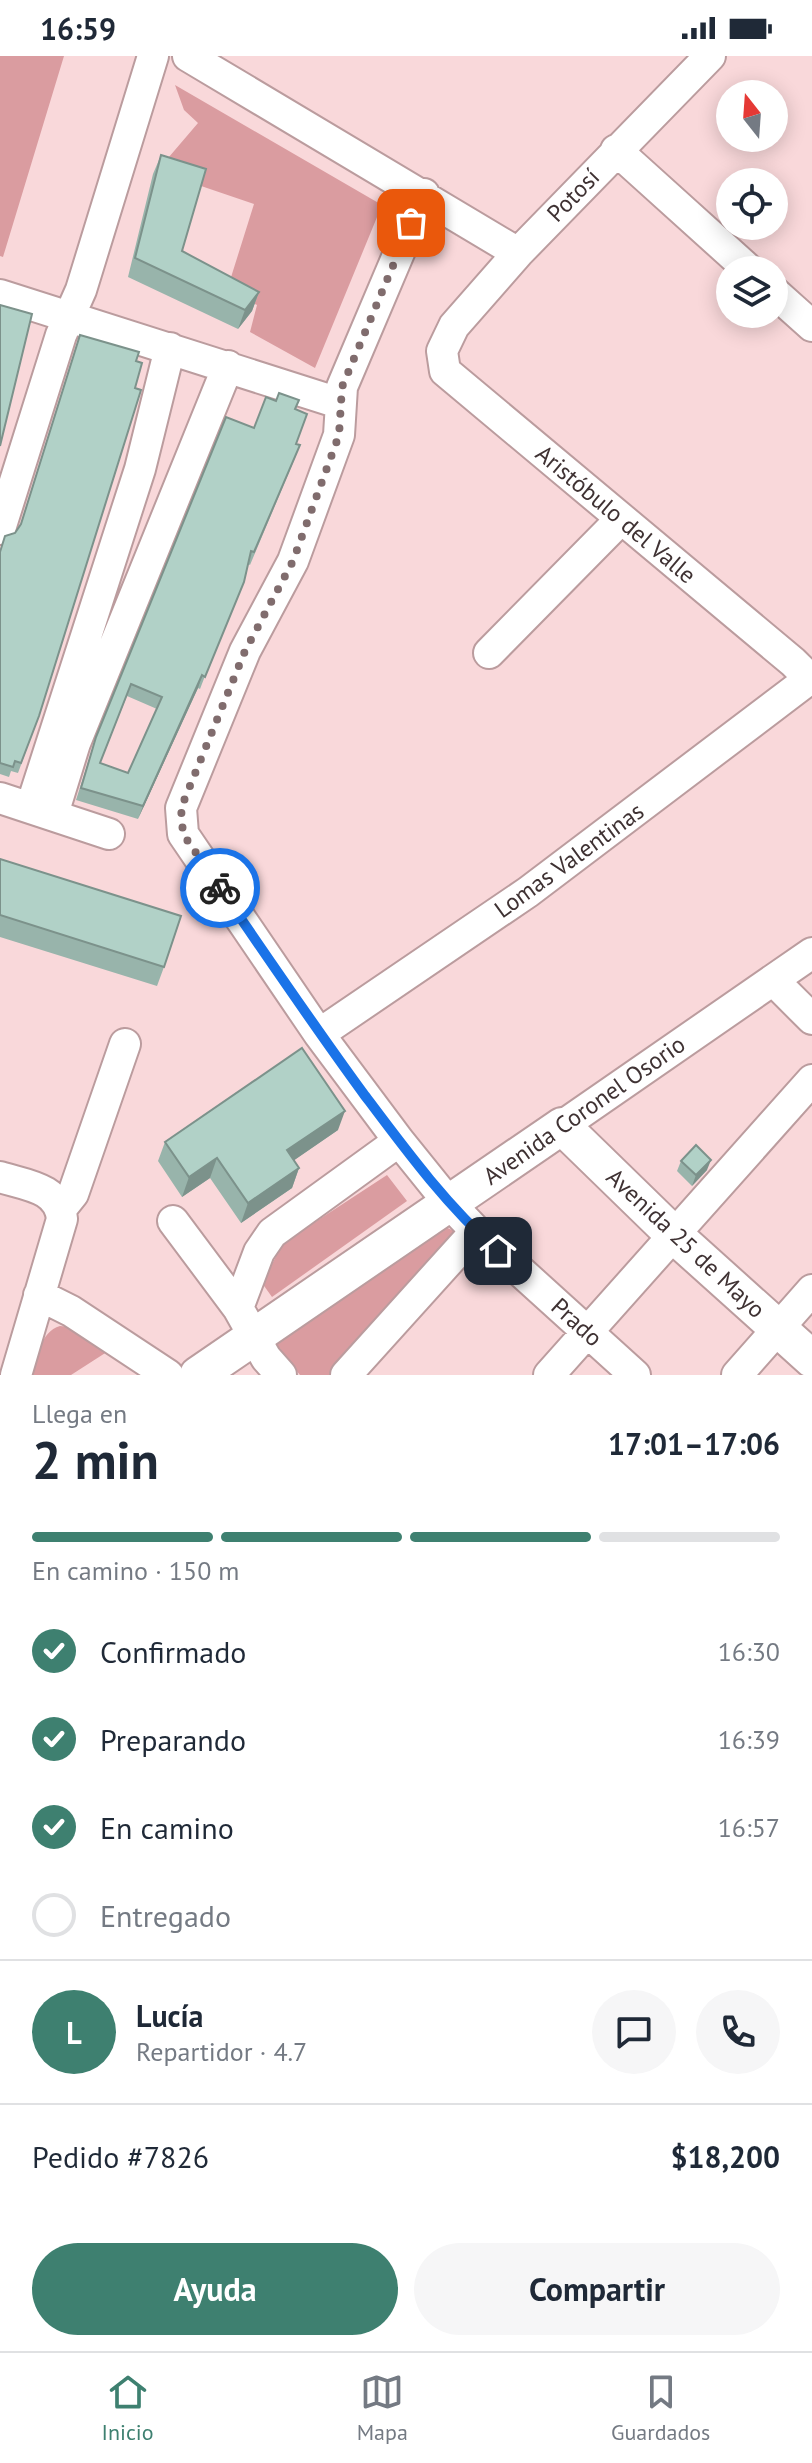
<!DOCTYPE html>
<html lang="es">
<meta charset="utf-8">
<style>
:root{--surface:#fff;--page:#f6f6f7;--text:#1f2937;--muted:#747a83;--line:#e0e1e3;--accent:#3e8070}
body{margin:0;font-family:"PT Sans",sans-serif;background:var(--page);color:var(--text);height:100vh;display:flex;flex-direction:column;font-size:30px;white-space:nowrap}
*{box-sizing:border-box;margin:0}
p{font-size:26px;color:var(--muted)}
.icon{flex:none;width:44px;height:44px;fill:none;stroke:currentColor;stroke-width:2;stroke-linecap:round;stroke-linejoin:round}
.map{position:relative;height:1319px;overflow:hidden}
.sheet{display:flex;flex-direction:column;background:var(--surface);flex:1}
.sheet>*{flex:none}
.needle{width:52px;rotate:343deg}
.buttons{position:absolute;left:716px;top:24px;display:grid;gap:16px}
.buttons a{display:grid;place-items:center;width:72px;height:72px;border-radius:50%;background:var(--surface);box-shadow:0 4px 20px #0003;font-size:40px}
.pin{position:absolute;display:grid;place-items:center;width:68px;height:68px;color:#fff;margin:-34px;border-radius:16px;box-shadow:0 4px 12px #0006}
.courier{position:absolute;display:grid;place-items:center;width:80px;height:80px;margin:-40px;border:6px solid #1a73e8;border-radius:50%;background:#fff;color:#222;box-shadow:0 2px 10px #0007}
.head em{font-style:normal;font-weight:700}
.head div{display:flex;flex-direction:column-reverse}
.head{display:flex;align-items:center;justify-content:space-between;height:136px;padding:0 32px}
h1{font-size:52px;font-weight:700;line-height:60px}
.bar{display:grid;grid-template-columns:repeat(4,1fr);gap:12px 8px;align-content:center;height:96px;padding:0 32px}
.bar i{height:10px;border-radius:6px;background:var(--line)}
.bar .selected{background:var(--accent)}
.bar p{grid-column:span 4}
.line{display:flex;align-items:center;gap:20px;padding:0 32px;border-top:2px solid var(--line)}
.line div{flex:1}
.round{display:grid;place-items:center;flex:none;width:84px;height:84px;border-radius:42px;background:var(--page)}
ol{padding:0 32px;list-style:none}
li{display:flex;align-items:center;gap:24px;height:88px}
li p{margin-inline-start:auto}
li .icon{padding:8px;border-radius:50%;background:var(--accent);color:#fff;stroke-width:4}
li:last-child{color:var(--muted)}
li i{width:44px;height:44px;border:4px solid var(--line);border-radius:50%}
.action{display:flex;gap:16px;margin-top:auto;padding:16px 32px}
.action a{flex:1;height:92px;border-radius:48px;background:var(--accent);color:#fff;font-size:32px;font-weight:700;line-height:92px;text-align:center}
.action a+a{background:var(--page);color:var(--text)}
.status{display:flex;justify-content:space-between;align-items:center;height:56px;padding:0 40px;background:var(--surface);direction:ltr}
.status svg{height:22px;fill:currentColor}
.tabs{display:flex;justify-content:space-around;align-items:center;height:112px;border-top:2px solid var(--line);background:var(--surface);font-size:22px;color:var(--muted)}
.tabs a{display:grid;justify-items:center;gap:4px}
.tabs .selected{color:var(--accent)}
.map>svg:first-child{display:block}
</style>
<div class="status"><b>16:59</b><svg viewBox="0 0 49 12"><path d="M0 12V9h3v3zM5 12V6h3v6zM10 12V3h3v9zM15 12V0h3v12zM26 1h20v11H26zM47 4h2v5h-2z"/></svg></div>
<div class="map">
<svg width="812" height="1319" viewBox="0 0 812 1319">
<rect width="100%" height="100%" fill="#f9d8da"/>
<path fill="#da9ca0" d="M 0,0 L 64,0 L 3,201 L 0,200 Z
M 175,29 L 382,149 L 315,312 L 250,276 L 257,249 L 227,234 L 254,148 L 157,115 L 198,67 L 184,54 Z
M 387,1119 L 407,1145 L 272,1241 L 262,1227 L 283,1187 Z
M 441,1169 L 461,1178 L 334,1319 L 300,1319 L 270,1283 Z
M 60,1270 L 71,1271 L 113,1292 L 71,1319 L 32,1319 C 37,1301 40,1276 60,1270 Z"/>
<g fill="none" stroke-linecap="round" stroke-linejoin="round">
<g stroke="#bb9c9e" stroke-width="34">
<path id="minor" d="M 188,0 L 518,197
M 710,0 L 518,197 L 454,270 L 442,295 L 445,315 L 793,606 L 810,623
M 616,94 L 749,214
M 424,138 L 342,331 L 339,379 L 293,505 L 245,595 L 181,752 L 183,778 L 319,978 L 399,1085 L 449,1147 L 476,1175 L 635,1319
M 774,236 L 812,270
M 0,239 L 339,347
M 0,473 L 61,279 L 81,234 L 153,0
M 489,597 L 621,463
M 0,742 L 109,778
M 31,751 L 140,413 L 170,292
M 53,758 L 75,687 L 228,310
M 773,924 L 812,963
M 319,978 L 528,836 L 812,621
M 562,1070 L 812,897
M 0,1121 C 25,1129 59,1131 62,1163 L 16,1319
M 61,1153 L 73,1138 L 125,988
M 173,1165 L 238,1252 L 266,1302 L 281,1319
M 39,1239 L 71,1255 L 168,1319
M 238,1252 L 259,1196 L 272,1177 L 399,1085
M 346,1319 L 476,1175
M 549,1319 L 812,1024
M 737,1319 L 812,1234"/>
</g>
<g stroke="#bb9c9e" stroke-width="40">
<path id="major" d="M 198,1319 L 562,1070 L 674,1179 L 812,1303"/>
</g>
<use href="#minor" stroke="#fff" stroke-width="30"/>
<use href="#major" stroke="#fff" stroke-width="36"/>
</g>
<path fill="#98b4ab" fill-rule="evenodd" d="M 161,99 L 182,195 L 259,236 L 252,255 L 238,273 L 128,221 L 153,118 Z
M 295,353 L 296,388 L 300,389 L 295,402 L 250,509 L 248,508 L 200,633 L 198,632 L 138,763 L 76,744 L 96,681 L 254,372 ZM 127,640 L 157,653 L 128,717 L 100,707 Z
M 15,477 L 39,660 L 18,717 L 11,715 L 9,721 L 0,718 L 0,494 Z
M 0,803 L 164,911 L 157,930 L 0,881 Z
M 338,1074 L 294,1104 L 299,1112 L 292,1132 L 241,1167 L 210,1122 L 182,1141 L 158,1105 L 165,1086 Z
M 681,1105 L 707,1114 L 692,1130 L 677,1115 Z"/>
<path fill="#7c928b" d="M 259,236 L 252,255 L 238,273 L 245,254 Z
M 202,619 L 198,632 L 138,763 L 143,750 Z
M 345,1055 L 338,1074 L 280,1114 L 287,1094 Z
M 217,1102 L 210,1122 L 182,1141 L 189,1121 Z
M 711,1104 L 707,1114 L 692,1130 L 696,1119 Z
M 299,1112 L 292,1132 L 241,1167 L 248,1147 Z"/>
<path fill="#b1d1c7" stroke="#7c928b" stroke-width="2" fill-rule="evenodd" d="M 161,99 L 206,113 L 182,195 L 259,236 L 245,254 L 135,202 Z
M 0,249 L 32,258 L 0,390 Z
M 80,279 L 139,296 L 136,305 L 142,307 L 135,332 L 141,334 L 39,660 L 21,707 L 15,705 L 13,711 L 0,707 L 0,496 L 5,480 L 15,477 L 21,468 Z
M 279,337 L 299,344 L 295,353 L 307,358 L 296,388 L 300,389 L 254,496 L 251,495 L 244,526 L 205,621 L 202,619 L 143,750 L 81,732 L 96,681 L 226,361 L 254,372 L 266,341 L 276,345 ZM 131,628 L 162,641 L 128,717 L 100,707 Z
M 0,803 L 181,860 L 164,911 L 0,859 Z
M 302,992 L 345,1055 L 287,1094 L 299,1112 L 248,1147 L 217,1102 L 189,1121 L 165,1086 Z
M 696,1089 L 711,1104 L 696,1119 L 681,1105 Z"/>
<g fill="none" stroke-linecap="round" stroke-linejoin="round">
<path stroke="#806c6d" stroke-width="8" stroke-dasharray="0 14.4" d="M 220,832 L 183,778 L 181,752 L 245,595 L 293,505 L 339,379 L 342,331 L 411,167"/>
<path stroke="#1a73e8" stroke-width="10" d="M 220,832 C 267,901 314,970 363,1037 C 405,1093 446,1149 498,1195"/>
</g>
<g text-anchor="middle" dominant-baseline="central" stroke-width="6" stroke-linejoin="round" paint-order="stroke">
<g font-size="24" fill="#3f3233" stroke="#fff">
<text transform="translate(573 139) rotate(-46)">Potosí</text>
<text transform="translate(616 458) rotate(40)">Aristóbulo del Valle</text>
<text transform="translate(569 804) rotate(-36)">Lomas Valentinas</text>
<text transform="translate(584 1054) rotate(-35)">Avenida Coronel Osorio</text>
<text transform="translate(686 1187) rotate(43)">Avenida 25 de Mayo</text>
<text transform="translate(577 1266) rotate(42)">Prado</text>
</g>
</g>
</svg>
<div class="buttons">
<a><svg class="needle" viewBox="-14 -14 28 28"><path d="M0-13l5 13h-10z" fill="#e53935"/><path d="M0 13l5-13h-10z" fill="#747a83"/></svg></a>
<a><svg class="icon" aria-label="locate" viewBox="0 0 24 24"><circle cx="12" cy="12" r="6"/><path d="M12 2v4M12 18v4M2 12h4M18 12h4"/></svg></a>
<a><svg class="icon" aria-label="layers" viewBox="0 0 24 24"><path d="M12 4l9 5-9 5-9-5zM3 14l9 5 9-5"/></svg></a>
</div>
<div class="pin" style="left:411px;top:167px;background:#ea580c"><svg class="icon" aria-label="bag" viewBox="0 0 24 24"><path d="M5 8h14l-1 12H6zM9 8a3 3 0 0 1 6 0"/></svg></div>
<div class="pin" style="left:498px;top:1195px;background:#1f2937"><svg class="icon" aria-label="home" viewBox="0 0 24 24"><path d="M3 11l9-7 9 7M6 9v11h12V9"/></svg></div>
<div class="courier" style="left:220px;top:832px"><svg class="icon" aria-label="bike" viewBox="0 0 24 24"><circle cx="6" cy="16" r="4"/><circle cx="18" cy="16" r="4"/><path d="M6 16l4-8h5l3 8M10 8l3 8H6M13 5h3"/></svg></div>
</div>
<section class="sheet">
<div class="head"><div><h1>2 min</h1><p>Llega en</p></div><em>17:01–17:06</em></div>
<div class="bar"><i class="selected"></i><i class="selected"></i><i class="selected"></i><i></i><p>En camino · 150 m</p></div>
<ol>
<li><svg class="icon" aria-label="check" viewBox="0 0 24 24"><path d="M5 12l5 5 9-10"/></svg>Confirmado<p>16:30</p></li>
<li><svg class="icon" aria-label="check" viewBox="0 0 24 24"><path d="M5 12l5 5 9-10"/></svg>Preparando<p>16:39</p></li>
<li><svg class="icon" aria-label="check" viewBox="0 0 24 24"><path d="M5 12l5 5 9-10"/></svg>En camino<p>16:57</p></li>
<li><i></i>Entregado</li>
</ol>
<div class="line" style="height:144px"><b class="round" style="background:var(--accent);color:#fff">L</b><div><b>Lucía</b><p>Repartidor · 4.7</p></div><a class="round"><svg class="icon" aria-label="chat" viewBox="0 0 24 24"><path d="M4 5h16v11H9l-5 4z"/></svg></a><a class="round"><svg class="icon" aria-label="phone" viewBox="0 0 24 24"><path d="M5 4h4l2 5-3 2q2 4 5 5l2-3 5 2v4C11 20 4 13 5 4z"/></svg></a></div>
<div class="line" style="height:104px"><div>Pedido #7826</div><b>$18,200</b></div>
<div class="action"><a>Ayuda</a><a>Compartir</a></div>
</section>
<nav class="tabs">
<a class="selected"><svg class="icon" aria-label="home" viewBox="0 0 24 24"><path d="M3 11l9-7 9 7M6 9v11h12V9"/></svg>Inicio</a>
<a><svg class="icon" aria-label="map" viewBox="0 0 24 24"><path d="M3 6l6-2 6 2 6-2v14l-6 2-6-2-6 2zM9 4v14M15 6v14"/></svg>Mapa</a>
<a><svg class="icon" aria-label="saved" viewBox="0 0 24 24"><path d="M7 4h10v16l-5-4-5 4z"/></svg>Guardados</a>
</nav>
